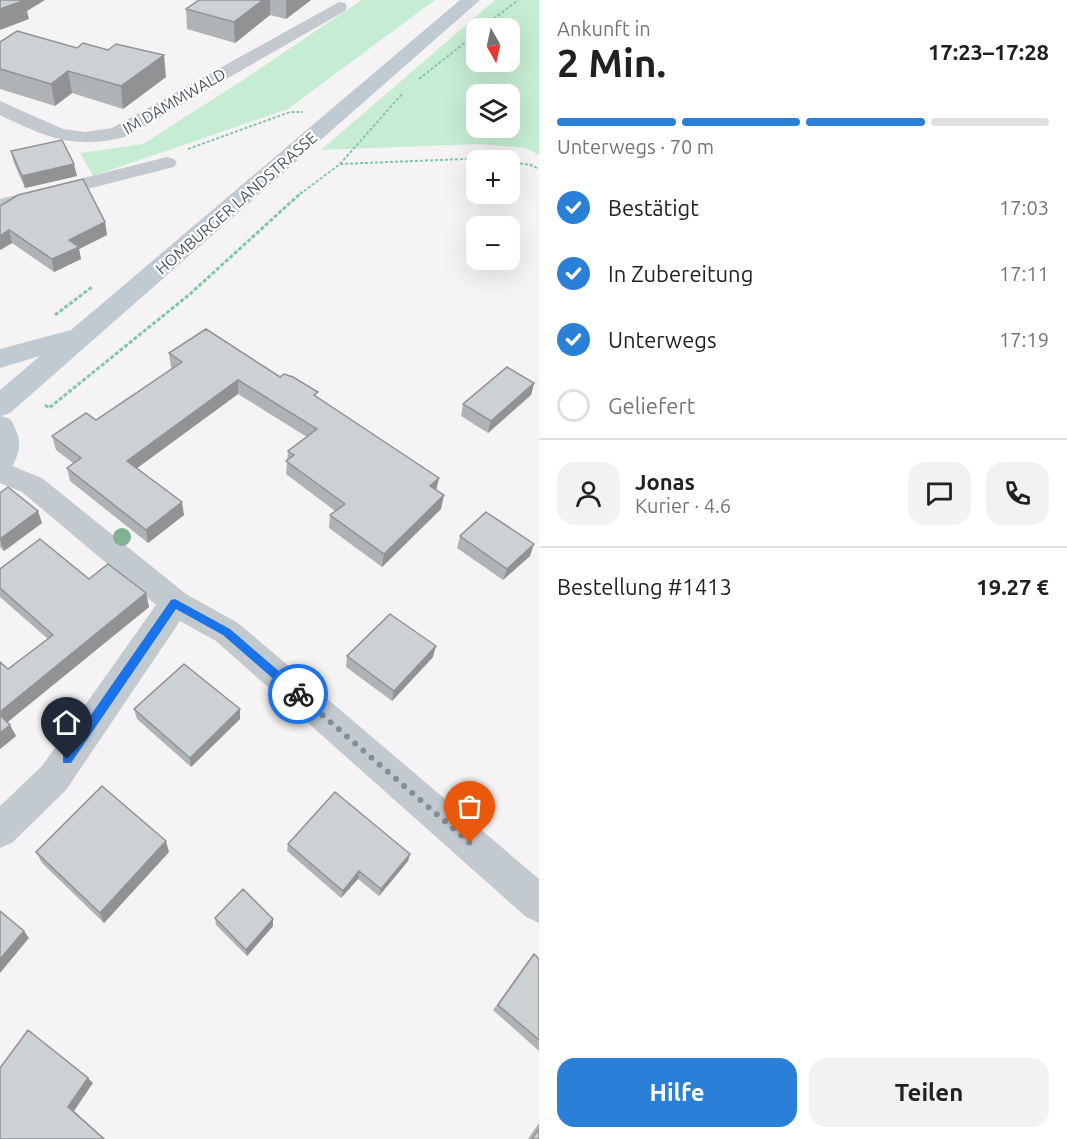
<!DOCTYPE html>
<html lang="de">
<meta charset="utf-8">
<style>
:root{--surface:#fff;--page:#f2f2f2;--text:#202124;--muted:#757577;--line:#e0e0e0;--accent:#2a7fd7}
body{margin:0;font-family:Ubuntu,sans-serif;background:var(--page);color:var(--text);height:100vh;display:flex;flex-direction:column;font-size:22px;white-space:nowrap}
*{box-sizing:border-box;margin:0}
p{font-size:20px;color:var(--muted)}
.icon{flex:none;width:33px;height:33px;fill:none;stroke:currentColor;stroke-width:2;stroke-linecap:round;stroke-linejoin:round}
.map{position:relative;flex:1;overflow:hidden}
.sheet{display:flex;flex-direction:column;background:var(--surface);width:528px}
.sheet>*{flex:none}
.needle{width:39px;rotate:171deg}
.controls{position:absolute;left:466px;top:18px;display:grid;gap:12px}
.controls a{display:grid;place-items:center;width:54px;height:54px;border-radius:12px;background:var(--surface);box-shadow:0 6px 24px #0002;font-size:30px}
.pin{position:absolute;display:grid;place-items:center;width:51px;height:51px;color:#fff;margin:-62px -26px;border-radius:50% 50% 50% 0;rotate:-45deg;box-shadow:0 0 6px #0007}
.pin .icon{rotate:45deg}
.courier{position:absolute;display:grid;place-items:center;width:60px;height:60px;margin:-30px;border:4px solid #1a73e8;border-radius:50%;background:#fff;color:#222;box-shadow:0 2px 8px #0007}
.headline em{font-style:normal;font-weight:700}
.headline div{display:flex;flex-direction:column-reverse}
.headline{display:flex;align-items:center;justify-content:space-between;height:102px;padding:0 18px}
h1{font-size:39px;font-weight:700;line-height:45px}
.bar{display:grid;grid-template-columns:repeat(4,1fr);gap:9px 6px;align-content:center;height:72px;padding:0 18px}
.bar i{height:8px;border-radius:4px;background:var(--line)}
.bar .active{background:var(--accent)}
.bar p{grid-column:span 4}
.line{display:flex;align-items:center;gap:15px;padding:0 18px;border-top:2px solid var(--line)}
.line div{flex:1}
.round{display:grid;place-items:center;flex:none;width:63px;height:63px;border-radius:18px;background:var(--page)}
ol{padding:0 18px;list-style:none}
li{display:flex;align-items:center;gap:18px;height:66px}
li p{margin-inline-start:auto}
li .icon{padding:6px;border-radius:50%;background:var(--accent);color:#fff;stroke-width:4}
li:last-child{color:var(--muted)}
li i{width:33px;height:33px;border:3px solid var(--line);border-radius:50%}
.action{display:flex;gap:12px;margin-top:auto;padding:12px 18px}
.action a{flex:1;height:69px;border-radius:18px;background:var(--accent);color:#fff;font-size:24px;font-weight:700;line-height:69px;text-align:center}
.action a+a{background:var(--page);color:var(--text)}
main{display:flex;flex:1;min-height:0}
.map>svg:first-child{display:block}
</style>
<main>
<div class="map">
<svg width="539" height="1139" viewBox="0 0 539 1139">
<rect width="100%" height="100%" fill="#f5f3f3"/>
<path fill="#c6edd3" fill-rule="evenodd" d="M 362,0 L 435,0 L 288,109 L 93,176 L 80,153 L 143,144 L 243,80 Z
M 495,0 L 539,0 L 539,155 L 526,148 L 480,144 L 321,150 ZM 477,28 L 510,28 L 510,62 L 477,62 ZM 477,94 L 510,94 L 510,128 L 477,128 Z"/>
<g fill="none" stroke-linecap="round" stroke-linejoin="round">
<path stroke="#81c9a2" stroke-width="2" stroke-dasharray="3 2" stroke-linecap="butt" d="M 482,28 L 518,0
M 419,79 L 477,33
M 188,149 L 290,112 L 303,112
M 510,162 L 531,165 L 539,169
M 340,164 L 490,158 L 503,160
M 300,194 L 340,164 L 402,94"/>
<path stroke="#81c9a2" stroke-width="3" stroke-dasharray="4 2" stroke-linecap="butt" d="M 55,315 L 92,287
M 45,405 L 49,408 L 190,294 L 302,192"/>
<path fill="#c2cad0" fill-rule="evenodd" d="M 339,2 L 345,3 L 347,7 L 345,11 L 125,137 C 74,150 45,137 0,115 L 0,101 L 63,129 L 85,132 L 112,128 Z
M 167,157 L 174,159 L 177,163 L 174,167 L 0,211 L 0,199 Z
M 0,461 L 42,478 L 186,594 L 238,623 L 539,879 L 539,923 L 526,917 L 216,641 L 180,621 L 66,790 L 13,842 L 0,848 L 0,806 L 42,766 L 156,605 L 22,492 L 0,483 Z"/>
<path fill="#c0cad2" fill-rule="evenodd" d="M 460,0 L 480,0 L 10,413 L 1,416 L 10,419 C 22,438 22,449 11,469 L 0,472 L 0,390 L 40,356 L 0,368 L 0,349 L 71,330 Z"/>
</g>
<circle fill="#80b296" cx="122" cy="537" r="9"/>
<path fill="#b0b3b6" d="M 199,0 L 311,0 L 286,19 L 270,15 L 235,43 L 187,29 L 186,9 Z
M 0,42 L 166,77 L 123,109 L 72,93 L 55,106 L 0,89 Z
M 11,151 L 77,176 L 25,188 L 14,163 Z
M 0,206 L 105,222 L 107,235 L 79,249 L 81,259 L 54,272 L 12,243 L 0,250 Z
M 169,353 L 280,377 L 317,397 L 439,478 L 436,489 L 441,509 L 382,567 L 329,528 L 330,515 L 335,511 L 286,474 L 288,451 L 307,437 L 238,394 L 137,468 L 184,515 L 148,543 L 70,481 L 67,468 L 73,463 L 56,450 L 52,436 L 96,420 L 172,368 L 171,367 Z
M 534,383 L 531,395 L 488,433 L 461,416 L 463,404 Z
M 0,493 L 42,523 L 4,551 L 0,547 Z
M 460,536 L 530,556 L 503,580 L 457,548 Z
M 0,569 L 89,579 L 146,593 L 149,607 L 7,722 L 16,736 L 0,749 L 0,662 L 8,669 L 48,639 L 0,597 Z
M 347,656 L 433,657 L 392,701 L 346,667 Z
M 134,709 L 240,709 L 240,719 L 191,767 L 137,719 Z
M 288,844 L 410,854 L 408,861 L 379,896 L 358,879 L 341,898 L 287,851 Z
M 36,852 L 169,852 L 104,923 L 42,863 Z
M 215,918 L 273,919 L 273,926 L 247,956 L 216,925 Z
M 534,954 L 539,959 L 539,1051 L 493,1010 L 528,961 Z
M 539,1123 L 539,1139 L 528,1139 Z"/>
<path fill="#909294" d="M 15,0 L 45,0 L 27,11 L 29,19 L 0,30 L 0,9 Z
M 263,0 L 270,0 L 270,15 L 235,43 L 234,22 Z
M 286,0 L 311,0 L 286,19 Z
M 164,55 L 166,77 L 123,109 L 121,86 Z
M 68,71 L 72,93 L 55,106 L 51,84 Z
M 74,164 L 77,176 L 25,188 L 22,176 Z
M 105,222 L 107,235 L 79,249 L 81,259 L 54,272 L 52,259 L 69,240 Z
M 9,230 L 12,243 L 0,250 L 0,236 Z
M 238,380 L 238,394 L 129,474 L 127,461 Z
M 534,383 L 531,395 L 488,433 L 491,421 Z
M 439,478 L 436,491 L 430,486 Z
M 444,495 L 441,509 L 382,567 L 384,554 Z
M 182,502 L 184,515 L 148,543 L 146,530 Z
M 38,511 L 42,523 L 4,551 L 0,539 Z
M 534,544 L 530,556 L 503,580 L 507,569 Z
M 146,593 L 149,607 L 4,725 L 0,717 L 0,712 Z
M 436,646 L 433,657 L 392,701 L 394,691 Z
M 240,709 L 240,719 L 191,767 L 190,758 Z
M 10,725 L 16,736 L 0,749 L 0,733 Z
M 166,841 L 169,852 L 104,923 L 100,913 Z
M 410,854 L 408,861 L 379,896 L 381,889 Z
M 359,871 L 358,879 L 341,898 L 343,891 Z
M 273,919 L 273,926 L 247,956 L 246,950 Z
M 24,931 L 29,938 L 0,973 L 0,959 Z
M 88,1078 L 93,1083 L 74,1111 L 105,1139 L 104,1139 L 68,1107 Z"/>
<path fill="#cdd0d4" stroke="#909294" stroke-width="1.5" d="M 0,0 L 25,0 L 0,9 Z
M 199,0 L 263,0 L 234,22 L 186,9 Z
M 17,31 L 77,48 L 83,43 L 108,50 L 116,44 L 164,55 L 121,86 L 68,71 L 51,84 L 0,69 L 0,42 Z
M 62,140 L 74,164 L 22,176 L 11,151 Z
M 83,179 L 105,222 L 69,240 L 79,247 L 52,259 L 9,230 L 0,236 L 0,206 L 18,195 Z
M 206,329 L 280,377 L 284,374 L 293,377 L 318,392 L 314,395 L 439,478 L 430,486 L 444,495 L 384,554 L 330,515 L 345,504 L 286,461 L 294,455 L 288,451 L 317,429 L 238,380 L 127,461 L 182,502 L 146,530 L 67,468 L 81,458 L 52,436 L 86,413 L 96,420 L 182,362 L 169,353 Z
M 507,367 L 534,383 L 491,421 L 463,404 Z
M 8,487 L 38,511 L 0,539 L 0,493 Z
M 486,512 L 534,544 L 507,569 L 460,536 Z
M 40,539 L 89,579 L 108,564 L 146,593 L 0,712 L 0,662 L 8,669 L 53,635 L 0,588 L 0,569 Z
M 390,614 L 436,646 L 394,691 L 347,656 Z
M 184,664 L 240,709 L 190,758 L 134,709 Z
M 0,715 L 10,725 L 0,733 Z
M 102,786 L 166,841 L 100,913 L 36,852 Z
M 335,792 L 410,854 L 381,889 L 359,871 L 343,891 L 288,844 Z
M 243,889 L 273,919 L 246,950 L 215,918 Z
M 0,911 L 24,931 L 0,959 Z
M 534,954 L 539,959 L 539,1040 L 498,1005 Z
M 28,1030 L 88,1078 L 68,1107 L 104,1139 L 0,1139 L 0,1068 Z
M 539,1129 L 539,1139 L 532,1139 Z"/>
<path fill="#1a73e8" d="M 175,599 L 230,629 L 302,691 L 302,697 L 294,697 L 223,635 L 176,609 L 71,763 L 63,763 L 63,755 L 171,600 Z"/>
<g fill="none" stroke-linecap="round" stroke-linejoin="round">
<path stroke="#878e93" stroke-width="6" stroke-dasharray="0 10.8" d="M 298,694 L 470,843"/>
</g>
<g text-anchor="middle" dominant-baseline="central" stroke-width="4.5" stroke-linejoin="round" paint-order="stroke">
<g font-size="16" fill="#4c575f" stroke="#fff">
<text transform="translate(174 101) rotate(-30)">IM DAMMWALD</text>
<text transform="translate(236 203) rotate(-41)">HOMBURGER LANDSTRASSE</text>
</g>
</g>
</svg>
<div class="controls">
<a><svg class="needle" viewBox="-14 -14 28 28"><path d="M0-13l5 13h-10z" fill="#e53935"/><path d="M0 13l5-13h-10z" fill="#757577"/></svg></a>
<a><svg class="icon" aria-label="layers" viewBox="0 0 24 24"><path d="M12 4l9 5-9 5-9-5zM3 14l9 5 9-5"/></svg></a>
<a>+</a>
<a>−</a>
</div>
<div class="pin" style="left:470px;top:843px;background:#ea580c"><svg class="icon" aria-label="bag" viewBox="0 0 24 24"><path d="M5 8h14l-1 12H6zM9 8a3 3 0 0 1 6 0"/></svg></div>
<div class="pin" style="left:67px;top:759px;background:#1f2937"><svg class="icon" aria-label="home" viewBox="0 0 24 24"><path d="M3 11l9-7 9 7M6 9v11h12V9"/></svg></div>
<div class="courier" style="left:298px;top:694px"><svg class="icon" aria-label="bike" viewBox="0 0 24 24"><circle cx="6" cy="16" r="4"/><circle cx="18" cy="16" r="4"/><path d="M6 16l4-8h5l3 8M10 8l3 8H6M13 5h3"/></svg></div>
</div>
<section class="sheet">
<div class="headline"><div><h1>2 Min.</h1><p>Ankunft in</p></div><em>17:23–17:28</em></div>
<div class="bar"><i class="active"></i><i class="active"></i><i class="active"></i><i></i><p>Unterwegs · 70 m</p></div>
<ol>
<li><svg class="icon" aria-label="check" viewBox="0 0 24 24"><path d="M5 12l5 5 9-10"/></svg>Bestätigt<p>17:03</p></li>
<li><svg class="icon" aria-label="check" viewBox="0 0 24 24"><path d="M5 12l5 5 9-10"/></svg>In Zubereitung<p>17:11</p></li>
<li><svg class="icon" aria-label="check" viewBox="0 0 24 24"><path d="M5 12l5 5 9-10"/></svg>Unterwegs<p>17:19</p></li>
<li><i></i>Geliefert</li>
</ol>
<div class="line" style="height:108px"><a class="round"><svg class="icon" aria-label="person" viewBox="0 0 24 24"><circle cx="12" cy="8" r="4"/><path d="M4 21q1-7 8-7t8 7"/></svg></a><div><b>Jonas</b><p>Kurier · 4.6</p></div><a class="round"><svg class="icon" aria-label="chat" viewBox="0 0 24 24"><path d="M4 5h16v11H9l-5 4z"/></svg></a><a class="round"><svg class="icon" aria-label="phone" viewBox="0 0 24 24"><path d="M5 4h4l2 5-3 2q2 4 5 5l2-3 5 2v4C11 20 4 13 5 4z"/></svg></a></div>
<div class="line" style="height:78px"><div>Bestellung #1413</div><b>19.27 €</b></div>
<div class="action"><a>Hilfe</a><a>Teilen</a></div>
</section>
</main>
